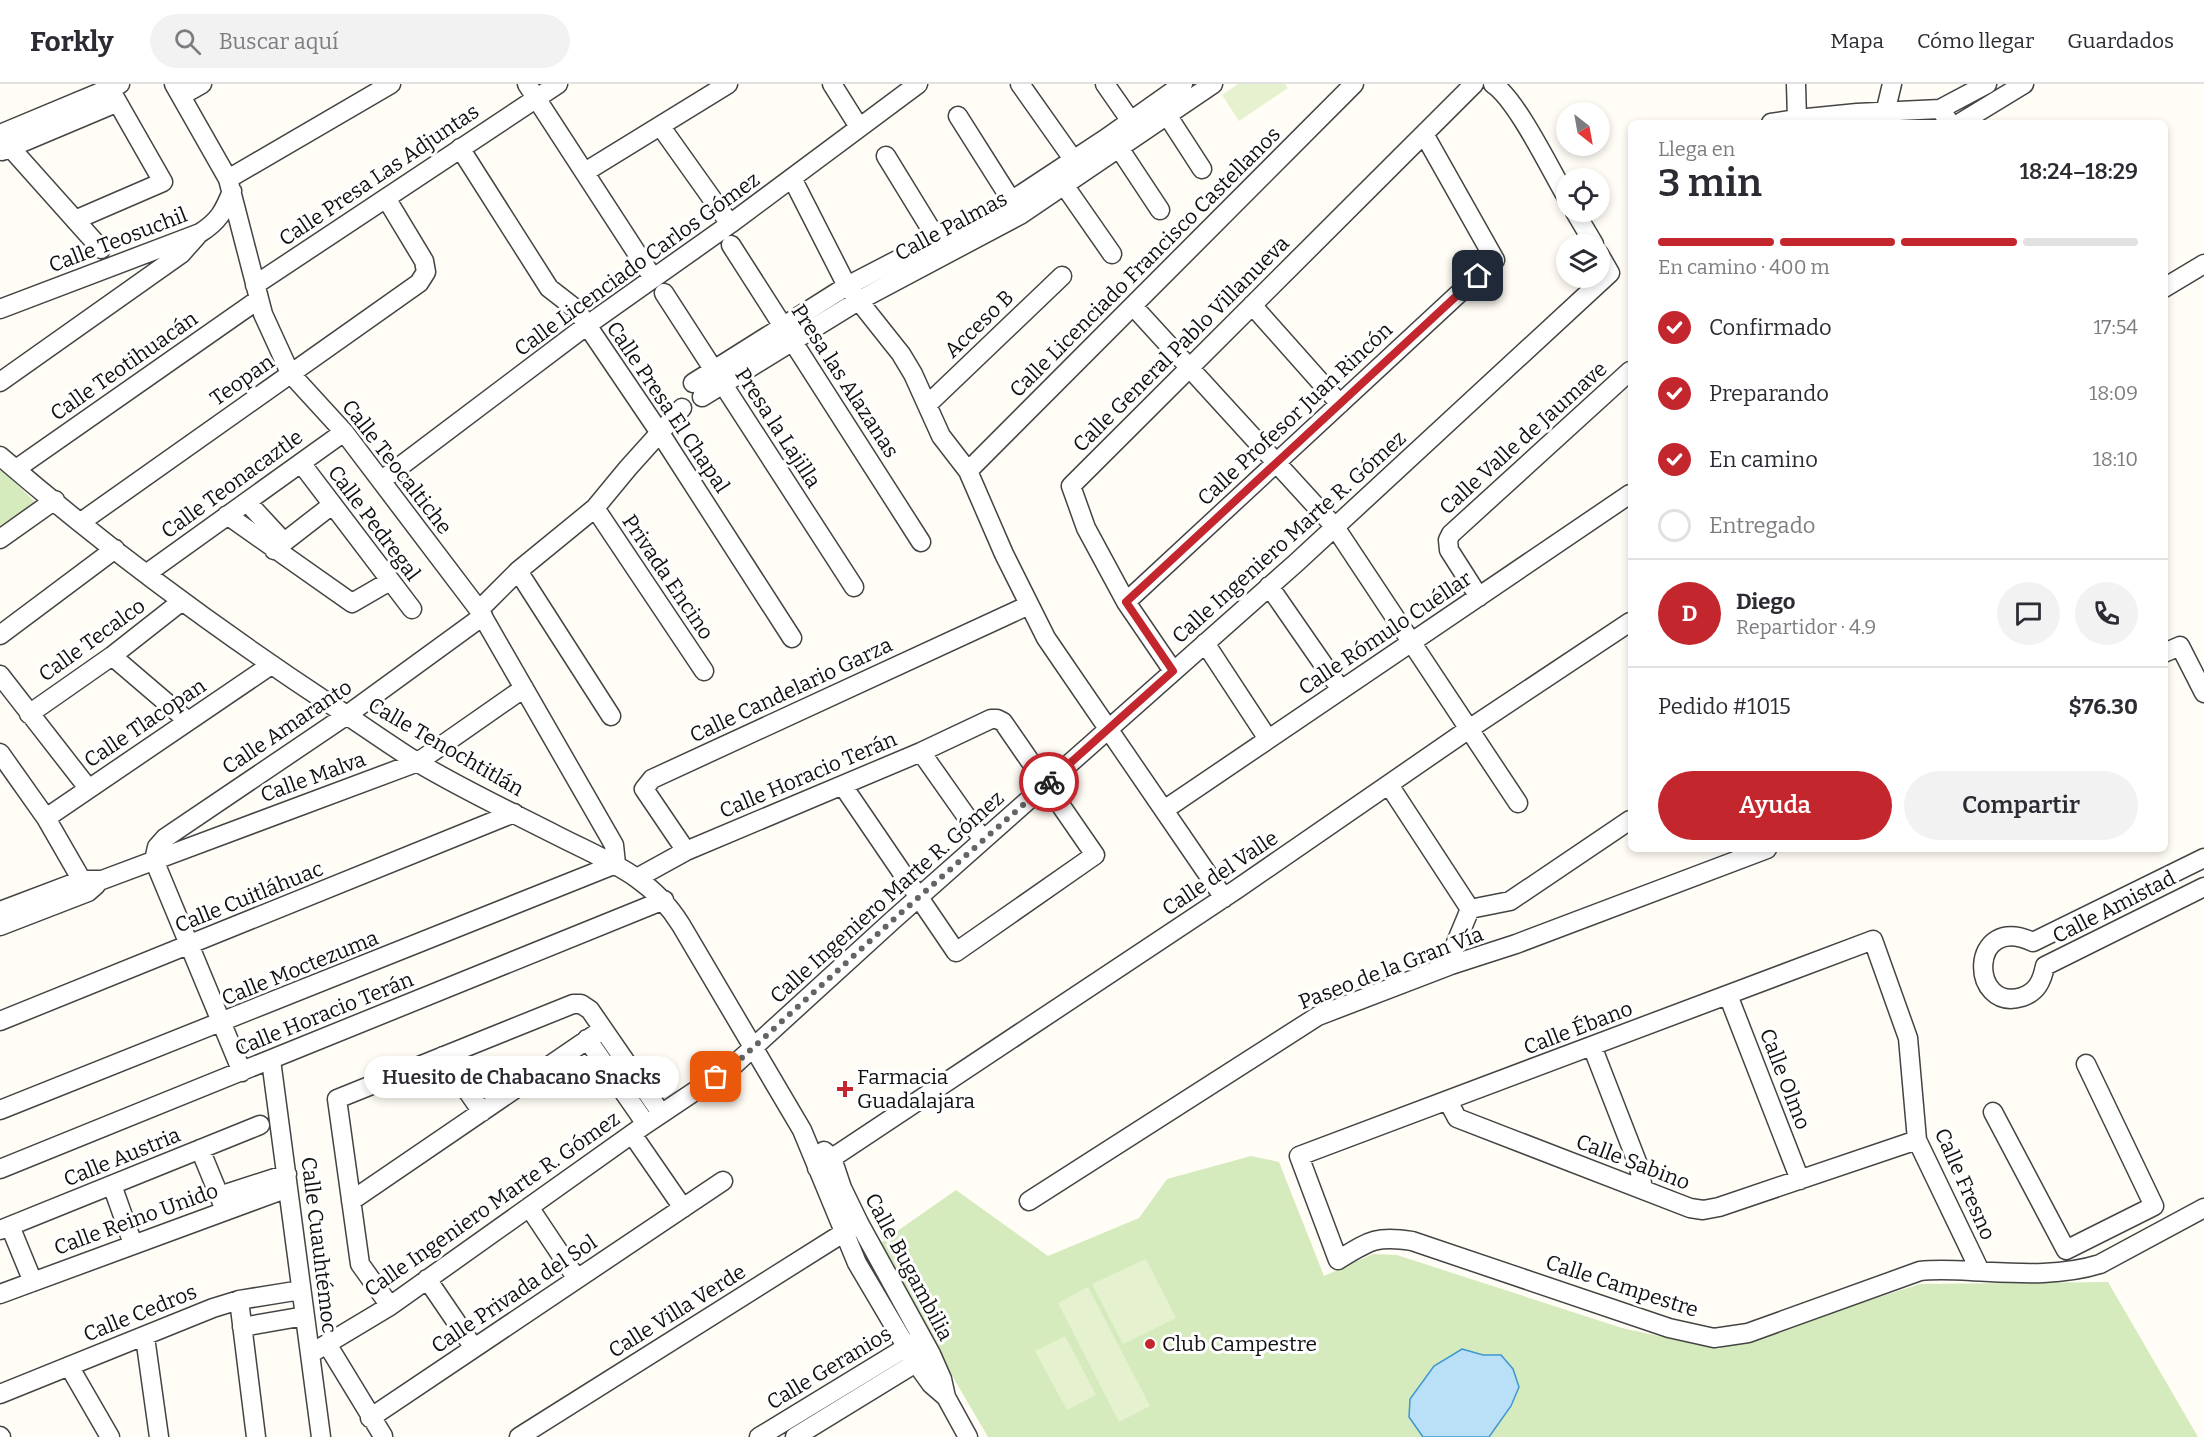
<!DOCTYPE html>
<html lang="es">
<meta charset="utf-8">
<style>
:root{--surface:#fff;--page:#f2f2f3;--text:#2b2b33;--muted:#7c7c81;--line:#e1e1e2;--accent:#c4262e}
body{margin:0;font-family:Bitter,serif;background:var(--page);color:var(--text);height:100vh;display:flex;flex-direction:column;font-size:22px;white-space:nowrap}
*{box-sizing:border-box;margin:0}
p{font-size:20px;color:var(--muted)}
.icon{flex:none;width:33px;height:33px;fill:none;stroke:currentColor;stroke-width:2;stroke-linecap:round;stroke-linejoin:round}
.map{position:relative;flex:1;overflow:hidden}
.drawer{position:absolute;left:1628px;top:36px;width:540px;height:732px;display:flex;flex-direction:column;background:var(--surface);border-radius:9px;box-shadow:0 3px 9px #0003}
.drawer>*{flex:none}
.needle{width:39px;rotate:149deg}
.fabs{position:absolute;left:1556px;top:18px;display:grid;gap:12px}
.fabs a{display:grid;place-items:center;width:54px;height:54px;border-radius:50%;background:var(--surface);box-shadow:0 3px 9px #0003;font-size:30px}
.pin{position:absolute;display:grid;place-items:center;width:51px;height:51px;color:#fff;margin:-26px;border-radius:12px;box-shadow:0 3px 9px #0006}
.courier{position:absolute;display:grid;place-items:center;width:60px;height:60px;margin:-30px;border:4px solid #c4262e;border-radius:50%;background:#fff;color:#222;box-shadow:0 2px 8px #0007}
.bubble{position:absolute;height:42px;border-radius:21px;background:var(--surface);box-shadow:0 3px 9px #0003;font-size:20px;font-weight:600;line-height:42px;text-align:center}
.head em{font-style:normal;font-weight:600}
.head div{display:flex;flex-direction:column-reverse}
.head{display:flex;align-items:center;justify-content:space-between;height:102px;padding:0 30px}
h1{font-size:39px;font-weight:600;line-height:45px}
.bar{display:grid;grid-template-columns:repeat(4,1fr);gap:9px 6px;align-content:center;height:72px;padding:0 30px}
.bar i{height:8px;border-radius:4px;background:var(--line)}
.bar .current{background:var(--accent)}
.bar p{grid-column:span 4}
.line{display:flex;align-items:center;gap:15px;padding:0 30px;border-top:2px solid var(--line)}
.line div{flex:1}
.round{display:grid;place-items:center;flex:none;width:63px;height:63px;border-radius:32px;background:var(--page)}
ol{padding:0 30px;list-style:none}
li{display:flex;align-items:center;gap:18px;height:66px}
li p{margin-inline-start:auto}
li .icon{padding:6px;border-radius:50%;background:var(--accent);color:#fff;stroke-width:4}
li:last-child{color:var(--muted)}
li i{width:33px;height:33px;border:3px solid var(--line);border-radius:50%}
.primary-button{display:flex;gap:12px;margin-top:auto;padding:12px 30px}
.primary-button a{flex:1;height:69px;border-radius:36px;background:var(--accent);color:#fff;font-size:24px;font-weight:600;line-height:69px;text-align:center}
.primary-button a+a{background:var(--page);color:var(--text)}
header{display:flex;align-items:center;gap:36px;box-sizing:border-box;height:84px;padding:0 30px;background:var(--surface);border-bottom:2px solid var(--line)}
header strong{font-size:28px}
nav{display:flex;gap:33px;margin-inline-start:auto;font-size:21px}
.search{width:420px;height:54px;background:var(--page);display:flex;align-items:center;gap:15px;box-sizing:border-box;padding:0 21px;border-radius:33px;color:var(--muted);font-size:22px}
.map>svg:first-child{display:block}
</style>
<header>
<strong>Forkly</strong>
<div class="search"><svg class="icon" aria-label="search" viewBox="0 0 24 24"><circle cx="10" cy="10" r="6"/><path d="M15 15l6 6"/></svg>Buscar aquí</div>
<nav><a>Mapa</a><a>Cómo llegar</a><a>Guardados</a></nav>
</header>
<div class="map">
<svg width="2204" height="1353" viewBox="0 0 2204 1353">
<rect width="100%" height="100%" fill="#fffdf5"/>
<path fill="#d5ebbd" d="M 0,384 L 36,419 L 0,445 Z
M 1251,1072 L 1279,1078 L 1324,1192 L 1373,1170 L 1397,1171 L 1622,1244 L 1718,1265 L 1920,1200 L 2108,1198 L 2198,1353 L 988,1353 L 876,1162 L 956,1106 L 1048,1172 L 1139,1134 L 1167,1095 Z"/>
<path fill="#e6f2cf" d="M 1238,0 L 1285,0 L 1288,4 L 1239,37 L 1222,11 Z
M 1146,1175 L 1176,1234 L 1123,1260 L 1092,1200 Z
M 1088,1203 L 1150,1322 L 1119,1338 L 1058,1219 Z
M 1065,1252 L 1096,1311 L 1067,1326 L 1035,1267 Z"/>
<path fill="#b9e0f7" stroke="#3f96cf" stroke-width="1.5" d="M 1462,1265 L 1483,1271 L 1501,1271 L 1513,1285 L 1519,1303 L 1511,1322 L 1489,1353 L 1423,1353 L 1409,1333 L 1410,1315 L 1434,1282 Z"/>
<g fill="none" stroke-linecap="round" stroke-linejoin="round">
<g stroke="#444" stroke-width="21">
<path id="minor" d="M 174,0 L 228,95 L 263,230 L 290,289 L 344,348 L 479,526 L 614,761 L 616,780
M 527,0 L 653,194
M 832,0 L 859,43
M 1020,0 L 1080,85
M 1105,0 L 1137,46
M 1493,0 C 1517,16 1550,85 1566,112
M 1796,0 L 1797,35 L 1857,29 L 1940,25 L 1950,39
M 181,12 L 202,0
M 1940,25 L 1987,0
M 1885,29 L 1892,0
M 1167,31 L 1202,85
M 958,32 L 1018,127
M 1771,39 L 1797,35
M 1960,39 L 2024,0
M 661,43 L 730,140
M 0,50 L 120,0
M 0,52 L 101,165
M 460,64 L 549,204 L 576,225 L 660,349 L 792,554
M 1119,64 L 1160,126
M 2,67 L 116,19
M 886,72 L 943,165
M 585,88 L 728,0
M 792,94 L 847,202 L 901,270 L 913,290 L 941,352 L 968,387 L 1004,470 L 1046,554 L 1224,814
M 228,95 L 391,0
M 1064,101 L 1112,170
M 1575,128 L 1594,160
M 75,136 L 163,98 L 110,5
M 731,161 L 921,458
M 255,201 L 558,0
M 2164,204 L 2204,180
M 664,209 L 854,503
M 1252,221 L 1340,320
M 1133,222 L 1335,443 L 1518,719
M 0,225 L 200,149 C 219,137 224,127 232,107
M 0,298 L 181,170 L 197,152
M 693,299 L 847,202 L 1011,117 L 1105,55 L 1183,0
M 702,313 L 858,217 L 1020,131 L 1213,0
M 927,321 L 1062,192
M 0,372 C 104,462 215,544 330,620 C 359,639 388,660 417,678 C 462,705 511,728 558,752 C 607,777 651,792 681,841 L 802,1046 L 857,1179 L 916,1279 L 931,1300 L 946,1313
M 301,379 L 412,525
M 16,385 L 259,215
M 968,387 L 1354,0
M 382,396 L 586,242 L 730,140 L 918,0
M 247,418 L 284,458
M 595,424 L 704,587
M 227,431 L 352,519 L 390,497
M 81,438 L 419,199 L 426,188 L 424,177 L 386,114
M 0,455 L 55,416
M 274,466 L 332,421
M 518,487 L 611,632
M 146,490 L 344,348
M 1269,502 L 1341,606
M 1479,513 L 1449,466 L 1448,456 L 1451,450 L 1630,287
M 1126,518 L 1495,176 L 1424,50
M 479,526 L 518,487 L 595,424 L 628,384 L 682,324
M 0,551 L 115,465
M 1205,559 L 1268,655
M 2164,569 L 2180,562 L 2204,609
M 112,572 L 188,637
M 1173,587 L 1126,518 L 1086,444 L 1071,402 L 1474,0
M 0,591 L 88,704
M 29,630 L 112,572 L 182,517
M 921,668 L 983,756
M 0,669 L 46,734 L 88,807
M 1389,701 L 1470,825 L 1455,861 L 1451,881
M 1164,726 L 1630,410
M 46,734 L 271,581
M 686,767 L 644,705 L 652,695 L 1029,521
M 2204,774 L 2033,858 C 1968,828 1969,929 2022,913 C 2037,908 2042,897 2045,882 L 2204,803
M 154,776 L 157,763 L 165,754 L 347,631 L 483,532
M 154,776 L 242,988
M 637,794 L 686,767 L 921,668 L 991,635 L 997,635 L 1003,638 L 1095,771 L 956,868 L 843,702
M 1470,825 L 1510,817 L 1630,736
M 0,827 L 82,796 L 102,796 L 418,678 L 524,604
M 0,842 L 88,808 L 96,801
M 1728,911 L 1800,1096
M 0,937 L 514,729
M 587,955 L 646,1040
M 1592,962 L 1639,1083 L 1643,1105
M 443,972 L 482,1028
M 271,976 L 321,1353
M 1448,1017 L 1457,1034 L 1690,1124 L 1703,1126 L 1719,1123 L 1917,1056
M 0,1026 L 616,780
M 1993,1028 L 2066,1166 L 2154,1122 L 2086,980
M 632,1050 L 683,1124
M 200,1065 L 223,1121
M 824,1067 L 832,1074 L 842,1104 L 859,1139 L 931,1270 L 942,1295 L 946,1313 L 968,1353
M 817,1084 L 1237,805 L 1469,645 L 1630,538
M 0,1085 L 664,816
M 112,1101 L 133,1160
M 219,1112 L 287,1090
M 351,1117 L 603,945
M 1029,1117 L 1318,932 L 1451,881 L 1516,860 L 1767,765
M 529,1123 L 577,1195
M 10,1142 L 33,1198
M 0,1146 L 260,1041
M 1980,1187 L 1917,1056 L 1908,954 L 1873,856 L 1299,1072 L 1338,1176 C 1369,1157 1376,1151 1412,1157 L 1669,1244 L 1714,1254 L 1748,1249 L 1920,1187 C 1937,1185 1954,1186 1971,1187 C 2015,1189 2058,1193 2100,1180 L 2204,1124
M 427,1195 L 474,1264
M 0,1210 L 288,1104
M 239,1216 L 256,1353
M 390,1222 L 360,1180 L 337,1015 L 573,920 L 581,920 L 590,926 L 661,1029
M 242,1243 L 305,1232
M 145,1253 L 159,1353
M 327,1260 L 383,1352
M 310,1270 L 390,1222 L 646,1040 L 734,981 L 893,836 L 1296,479 L 1610,189 L 1599,170
M 69,1282 L 110,1353
M 0,1310 L 213,1224 L 239,1216 L 301,1206
M 370,1334 L 723,1097
M 0,1352 L 1,1353
M 519,1353 L 859,1139
M 759,1353 L 915,1258
M 795,1353 L 927,1272"/>
</g>
<use href="#minor" stroke="#fff" stroke-width="18"/>
</g>
<g fill="none" stroke-linecap="round" stroke-linejoin="round">
<path stroke="#646461" stroke-width="6" stroke-dasharray="0 10.8" d="M 716,993 L 734,981 L 893,836 L 1049,698"/>
<path stroke="#c4262e" stroke-width="8" d="M 1049,698 L 1173,587 L 1126,518 L 1478,192"/>
</g>
<g fill="#c4262e" stroke="#fff" stroke-width="2">
<path d="M842 996h6v6h6v6h-6v6h-6v-6h-6v-6h6z"/>
<circle cx="1150" cy="1260" r="6"/>
</g>
<g text-anchor="middle" dominant-baseline="central" stroke-width="6" stroke-linejoin="round" paint-order="stroke">
<g font-size="21" fill="#111" stroke="#fff">
<text transform="translate(379 91) rotate(-34)">Calle Presa Las Adjuntas</text>
<text transform="translate(951 142) rotate(-28)">Calle Palmas</text>
<text transform="translate(118 156) rotate(-21)">Calle Teosuchil</text>
<text transform="translate(1145 178) rotate(-45)">Calle Licenciado Francisco Castellanos</text>
<text transform="translate(637 180) rotate(-36)">Calle Licenciado Carlos Gómez</text>
<text transform="translate(979 240) rotate(-44)">Acceso B</text>
<text transform="translate(1181 260) rotate(-45)">Calle General Pablo Villanueva</text>
<text transform="translate(124 282) rotate(-35)">Calle Teotihuacán</text>
<text transform="translate(242 296) rotate(-35)">Teopan</text>
<text transform="translate(845 297) rotate(57)">Presa las Alazanas</text>
<text transform="translate(668 323) rotate(56)">Calle Presa El Chapal</text>
<text transform="translate(1295 330) rotate(-43)">Calle Profesor Juan Rincón</text>
<text transform="translate(778 344) rotate(57)">Presa la Lajilla</text>
<text transform="translate(1523 354) rotate(-42)">Calle Valle de Jaumave</text>
<text transform="translate(397 383) rotate(52)">Calle Teocaltiche</text>
<text transform="translate(232 400) rotate(-36)">Calle Teonacaztle</text>
<text transform="translate(374 439) rotate(53)">Calle Pedregal</text>
<text transform="translate(1289 453) rotate(-42)">Calle Ingeniero Marte R. Gómez</text>
<text transform="translate(668 493) rotate(56)">Privada Encino</text>
<text transform="translate(1385 549) rotate(-34)">Calle Rómulo Cuéllar</text>
<text transform="translate(92 556) rotate(-36)">Calle Tecalco</text>
<text transform="translate(791 606) rotate(-25)">Calle Candelario Garza</text>
<text transform="translate(145 639) rotate(-34)">Calle Tlacopan</text>
<text transform="translate(287 643) rotate(-34)">Calle Amaranto</text>
<text transform="translate(446 663) rotate(30)">Calle Tenochtitlán</text>
<text transform="translate(808 691) rotate(-23)">Calle Horacio Terán</text>
<text transform="translate(313 693) rotate(-20)">Calle Malva</text>
<text transform="translate(1220 789) rotate(-34)">Calle del Valle</text>
<text transform="translate(249 813) rotate(-22)">Calle Cuitláhuac</text>
<text transform="translate(887 813) rotate(-42)">Calle Ingeniero Marte R. Gómez</text>
<text transform="translate(2114 823) rotate(-27)">Calle Amistad</text>
<text transform="translate(300 884) rotate(-22)">Calle Moctezuma</text>
<text transform="translate(1391 884) rotate(-21)">Paseo de la Gran Vía</text>
<text transform="translate(324 930) rotate(-22)">Calle Horacio Terán</text>
<text transform="translate(1578 944) rotate(-21)">Calle Ébano</text>
<text transform="translate(1785 995) rotate(69)">Calle Olmo</text>
<text transform="translate(122 1073) rotate(-22)">Calle Austria</text>
<text transform="translate(1633 1078) rotate(21)">Calle Sabino</text>
<text transform="translate(1965 1100) rotate(66)">Calle Fresno</text>
<text transform="translate(492 1120) rotate(-35)">Calle Ingeniero Marte R. Gómez</text>
<text transform="translate(136 1135) rotate(-20)">Calle Reino Unido</text>
<text transform="translate(319 1161) rotate(83)">Calle Cuauhtémoc</text>
<text transform="translate(909 1183) rotate(62)">Calle Bugambilia</text>
<text transform="translate(1622 1202) rotate(18)">Calle Campestre</text>
<text transform="translate(514 1210) rotate(-34)">Calle Privada del Sol</text>
<text transform="translate(677 1227) rotate(-32)">Calle Villa Verde</text>
<text transform="translate(140 1229) rotate(-22)">Calle Cedros</text>
<text transform="translate(829 1284) rotate(-31)">Calle Geranios</text>
</g>
<g font-size="21" fill="#111" stroke="#fff" text-anchor="start">
<text x="857" y="993">Farmacia<tspan x="857" dy="24">Guadalajara</tspan></text>
<text x="1162" y="1260">Club Campestre</text>
</g>
</g>
</svg>
<div class="fabs">
<a><svg class="needle" viewBox="-14 -14 28 28"><path d="M0-13l5 13h-10z" fill="#e53935"/><path d="M0 13l5-13h-10z" fill="#7c7c81"/></svg></a>
<a><svg class="icon" aria-label="locate" viewBox="0 0 24 24"><circle cx="12" cy="12" r="6"/><path d="M12 2v4M12 18v4M2 12h4M18 12h4"/></svg></a>
<a><svg class="icon" aria-label="layers" viewBox="0 0 24 24"><path d="M12 4l9 5-9 5-9-5zM3 14l9 5 9-5"/></svg></a>
</div>
<div class="pin" style="left:716px;top:993px;background:#ea580c"><svg class="icon" aria-label="bag" viewBox="0 0 24 24"><path d="M5 8h14l-1 12H6zM9 8a3 3 0 0 1 6 0"/></svg></div>
<div class="pin" style="left:1478px;top:192px;background:#1f2937"><svg class="icon" aria-label="home" viewBox="0 0 24 24"><path d="M3 11l9-7 9 7M6 9v11h12V9"/></svg></div>
<div class="courier" style="left:1049px;top:698px"><svg class="icon" aria-label="bike" viewBox="0 0 24 24"><circle cx="6" cy="16" r="4"/><circle cx="18" cy="16" r="4"/><path d="M6 16l4-8h5l3 8M10 8l3 8H6M13 5h3"/></svg></div>
<div class="bubble" style="left:364px;top:972px;width:315px">Huesito de Chabacano Snacks</div>
<section class="drawer">
<div class="head"><div><h1>3 min</h1><p>Llega en</p></div><em>18:24–18:29</em></div>
<div class="bar"><i class="current"></i><i class="current"></i><i class="current"></i><i></i><p>En camino · 400 m</p></div>
<ol>
<li><svg class="icon" aria-label="check" viewBox="0 0 24 24"><path d="M5 12l5 5 9-10"/></svg>Confirmado<p>17:54</p></li>
<li><svg class="icon" aria-label="check" viewBox="0 0 24 24"><path d="M5 12l5 5 9-10"/></svg>Preparando<p>18:09</p></li>
<li><svg class="icon" aria-label="check" viewBox="0 0 24 24"><path d="M5 12l5 5 9-10"/></svg>En camino<p>18:10</p></li>
<li><i></i>Entregado</li>
</ol>
<div class="line" style="height:108px"><b class="round" style="background:var(--accent);color:#fff">D</b><div><b>Diego</b><p>Repartidor · 4.9</p></div><a class="round"><svg class="icon" aria-label="chat" viewBox="0 0 24 24"><path d="M4 5h16v11H9l-5 4z"/></svg></a><a class="round"><svg class="icon" aria-label="phone" viewBox="0 0 24 24"><path d="M5 4h4l2 5-3 2q2 4 5 5l2-3 5 2v4C11 20 4 13 5 4z"/></svg></a></div>
<div class="line" style="height:78px"><div>Pedido #1015</div><b>$76.30</b></div>
<div class="primary-button"><a>Ayuda</a><a>Compartir</a></div>
</section>
</div>
